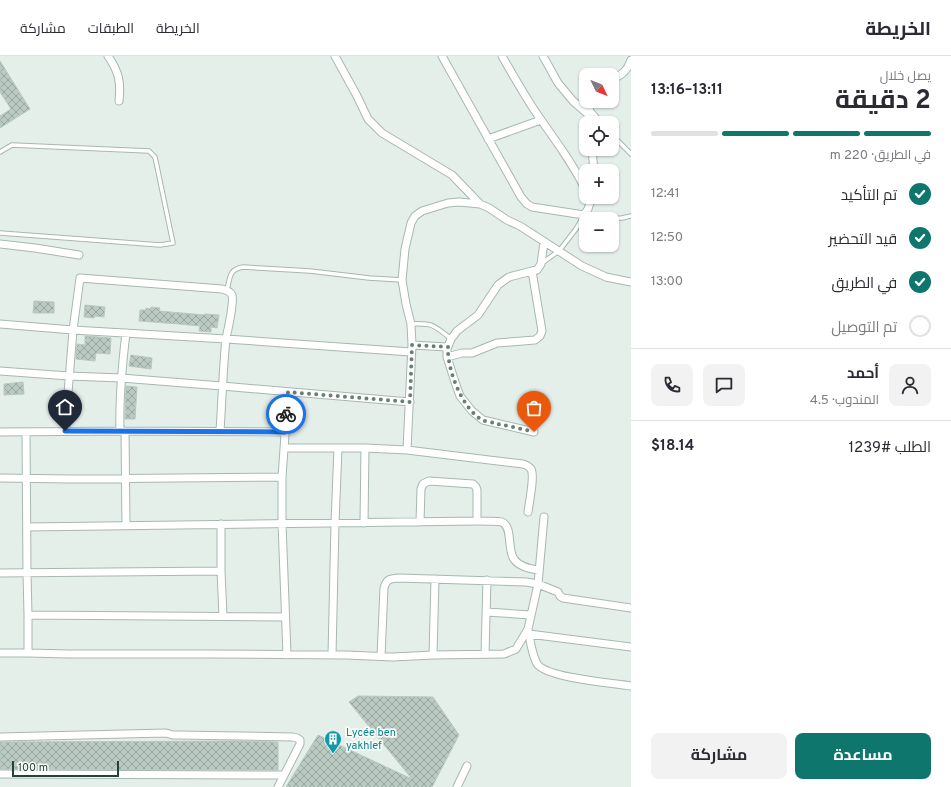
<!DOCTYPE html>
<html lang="ar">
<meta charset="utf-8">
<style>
:root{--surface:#fff;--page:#f2f2f3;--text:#2b2b33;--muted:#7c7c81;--line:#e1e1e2;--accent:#0f766e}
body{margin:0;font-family:Overpass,Cairo,sans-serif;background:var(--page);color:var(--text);direction:rtl;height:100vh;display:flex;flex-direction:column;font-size:15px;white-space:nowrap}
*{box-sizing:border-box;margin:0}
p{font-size:13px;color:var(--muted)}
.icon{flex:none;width:22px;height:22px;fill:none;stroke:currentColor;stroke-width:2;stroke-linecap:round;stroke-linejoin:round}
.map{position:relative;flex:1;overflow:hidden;direction:ltr}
.details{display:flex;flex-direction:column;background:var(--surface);width:320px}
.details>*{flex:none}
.needle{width:26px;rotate:133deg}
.buttons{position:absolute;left:579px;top:12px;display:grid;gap:8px}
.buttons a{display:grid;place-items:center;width:40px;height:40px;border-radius:8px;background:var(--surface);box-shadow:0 1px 3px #0004;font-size:20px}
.scale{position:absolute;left:12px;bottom:10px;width:107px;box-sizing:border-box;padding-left:4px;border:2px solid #234239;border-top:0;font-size:11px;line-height:14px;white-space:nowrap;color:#234239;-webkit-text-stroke:3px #f6fbf8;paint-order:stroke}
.pin{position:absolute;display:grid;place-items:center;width:34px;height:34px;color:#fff;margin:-41px -17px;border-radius:50% 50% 50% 0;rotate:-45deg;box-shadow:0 0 4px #0007}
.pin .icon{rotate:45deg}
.courier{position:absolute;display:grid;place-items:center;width:40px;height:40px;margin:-20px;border:3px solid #1a73e8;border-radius:50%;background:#fff;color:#222;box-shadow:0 1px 5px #0007}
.headline em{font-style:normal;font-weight:700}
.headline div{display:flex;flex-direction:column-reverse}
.headline{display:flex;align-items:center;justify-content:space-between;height:68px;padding:0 20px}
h1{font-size:26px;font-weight:700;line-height:30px}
.bar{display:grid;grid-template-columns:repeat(4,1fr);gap:6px 4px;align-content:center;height:48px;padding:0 20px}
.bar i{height:5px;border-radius:3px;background:var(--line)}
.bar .selected{background:var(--accent)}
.bar p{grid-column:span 4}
.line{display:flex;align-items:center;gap:10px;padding:0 20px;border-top:1px solid var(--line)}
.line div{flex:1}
.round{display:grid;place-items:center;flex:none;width:42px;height:42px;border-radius:8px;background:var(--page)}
ol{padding:0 20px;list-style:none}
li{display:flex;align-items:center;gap:12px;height:44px}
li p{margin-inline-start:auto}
li .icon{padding:4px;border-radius:50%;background:var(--accent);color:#fff;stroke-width:4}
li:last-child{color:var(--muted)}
li i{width:22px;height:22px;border:2px solid var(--line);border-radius:50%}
.cta{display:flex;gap:8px;margin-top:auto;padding:8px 20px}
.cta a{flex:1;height:46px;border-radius:8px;background:var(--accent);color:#fff;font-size:16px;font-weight:700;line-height:46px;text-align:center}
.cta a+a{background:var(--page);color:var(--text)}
header{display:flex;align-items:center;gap:24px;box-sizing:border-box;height:56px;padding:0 20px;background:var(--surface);border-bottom:1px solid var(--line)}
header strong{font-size:19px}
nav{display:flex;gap:22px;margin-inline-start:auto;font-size:14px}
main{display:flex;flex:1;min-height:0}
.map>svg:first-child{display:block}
</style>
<header>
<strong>الخريطة</strong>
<nav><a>الخريطة</a><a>الطبقات</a><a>مشاركة</a></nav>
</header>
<main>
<section class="details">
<div class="headline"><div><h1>2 دقيقة</h1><p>يصل خلال</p></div><em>13:11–13:16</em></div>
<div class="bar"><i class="selected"></i><i class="selected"></i><i class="selected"></i><i></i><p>في الطريق · 220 m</p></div>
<ol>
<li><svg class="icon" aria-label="check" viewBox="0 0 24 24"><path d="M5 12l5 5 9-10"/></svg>تم التأكيد<p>12:41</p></li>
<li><svg class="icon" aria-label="check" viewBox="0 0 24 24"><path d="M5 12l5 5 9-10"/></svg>قيد التحضير<p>12:50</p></li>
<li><svg class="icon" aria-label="check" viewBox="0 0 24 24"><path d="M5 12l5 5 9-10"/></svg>في الطريق<p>13:00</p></li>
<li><i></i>تم التوصيل</li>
</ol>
<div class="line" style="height:72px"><a class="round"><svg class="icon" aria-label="person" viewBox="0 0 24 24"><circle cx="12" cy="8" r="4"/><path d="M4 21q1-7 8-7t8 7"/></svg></a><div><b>أحمد</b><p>المندوب · 4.5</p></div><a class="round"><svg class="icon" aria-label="chat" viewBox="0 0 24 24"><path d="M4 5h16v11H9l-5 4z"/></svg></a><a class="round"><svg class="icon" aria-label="phone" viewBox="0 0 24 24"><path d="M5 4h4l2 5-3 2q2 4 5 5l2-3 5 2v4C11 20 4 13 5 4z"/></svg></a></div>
<div class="line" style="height:52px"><div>الطلب #1239</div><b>$18.14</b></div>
<div class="cta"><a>مساعدة</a><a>مشاركة</a></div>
</section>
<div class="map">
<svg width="631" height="731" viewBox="0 0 631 731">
<defs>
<pattern id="building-cross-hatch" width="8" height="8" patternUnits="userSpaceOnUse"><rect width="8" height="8" fill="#bacac3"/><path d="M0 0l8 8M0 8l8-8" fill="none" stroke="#97a69f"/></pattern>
</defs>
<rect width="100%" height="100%" fill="#e5efea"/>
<path fill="url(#building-cross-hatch)" stroke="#b7c9c1" d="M 0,5 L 30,53 L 0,72 L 0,60 L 11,53 L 0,36 Z
M 34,245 L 54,246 L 54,257 L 33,257 Z
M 85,249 L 105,251 L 104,261 L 95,260 L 94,262 L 84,261 Z
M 151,251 L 160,252 L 159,255 L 205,259 L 205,258 L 219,259 L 217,272 L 211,271 L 211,276 L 199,275 L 200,270 L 179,268 L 139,265 L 140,254 L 146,254 L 146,252 L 151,253 Z
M 85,280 L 111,282 L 110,298 L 96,297 L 95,305 L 76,303 L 77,288 L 85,289 Z
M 131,299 L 152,302 L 151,313 L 129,310 Z
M 23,326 L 24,338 L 4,339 L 4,328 Z
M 126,330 L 137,331 L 135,363 L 125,363 Z
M 358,640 L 433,641 L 459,679 L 432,731 L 286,731 L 318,679 L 412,723 L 349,646 Z
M 237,685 L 278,686 L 278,714 L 0,713 L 0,686 Z"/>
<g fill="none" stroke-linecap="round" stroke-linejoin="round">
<g stroke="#a7b8b1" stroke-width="5.5">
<path id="lane" d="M 591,54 L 602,67
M 612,79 L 631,98
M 0,96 L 12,89 L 149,95 L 155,101 L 173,187 L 160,189 L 0,177
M 602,163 L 622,162 L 631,160
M 542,207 L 559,195 L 576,173 L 584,159
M 227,234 C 230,222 229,213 243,211 L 310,215 L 369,222 L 402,224
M 411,268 C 433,267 434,269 451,283"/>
</g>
<g stroke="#a7b8b1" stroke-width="9">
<path id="street" d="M 108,0 C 119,16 121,26 119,45
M 335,0 L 357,40 L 368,63 L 382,77 L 452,119 L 480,148
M 442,0 L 521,141 L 527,148 L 532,151 L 584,159 L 588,153 L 592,141
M 502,0 C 513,19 524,39 537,58 C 554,83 573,107 586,135
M 543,0 L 558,27 L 573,45 L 589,59
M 612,23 C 621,20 628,14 631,4
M 589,45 L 590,67
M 488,83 L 541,64
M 592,93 L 594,115
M 0,188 L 35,192 L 79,199
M 0,268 L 73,274 L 226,283 L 411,296
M 412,289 L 447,291
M 447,301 L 462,297 L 472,297 L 497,287 L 535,284 L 540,280 L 542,275 L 532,215
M 0,315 L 69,320 L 121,322 L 222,330 L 410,346
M 65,375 L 73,274 L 80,222 L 222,233 C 226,234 230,235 232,239 C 234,246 228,274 226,282 C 223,313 222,344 220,375
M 120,375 C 119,342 122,310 126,277
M 125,375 L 126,469
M 0,376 L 125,375 L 285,376
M 26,376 L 27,517 L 28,559 L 28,597
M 534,376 L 483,364 L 472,355 L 460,340 L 455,326 L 447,301 L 447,293 L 451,283 L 457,275 L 478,259 L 498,229 L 509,221 L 532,215 L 537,214 L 541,208 L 544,186
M 284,392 L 365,392 L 407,394 L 523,408 C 526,409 529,410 531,413 C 535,420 529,447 528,456
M 407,394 L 412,289 L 411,268 L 406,248 L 402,224 L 405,193 L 411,167 L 415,160 L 422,155 L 448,147 L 459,146 L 480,148 L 489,152 L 507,164 L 520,170 L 582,210 L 606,221 L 631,226
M 0,422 L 70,423 L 282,421
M 420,466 L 421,433 L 423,428 L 429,425 L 473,428 L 476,431 L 477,434 L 477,465
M 364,467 L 365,392
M 221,468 L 221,515 L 223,560
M 27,471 L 477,465 C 482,465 498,465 502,466 C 513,471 507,494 514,503 C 519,511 530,513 539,514
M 0,517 L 221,515
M 486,556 L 531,559
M 28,559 L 285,561
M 528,573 C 530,583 532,601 538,609 C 550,622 612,627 631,630
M 529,578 L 631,591
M 0,597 L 28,597 L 69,598 L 211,598 L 346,599 L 393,601 L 433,599 L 504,598 L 516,593 L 528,573 L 538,528 L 544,461
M 485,598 L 487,524
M 287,599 L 282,467 L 282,421 L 288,336
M 332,599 L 335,467 L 338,392
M 433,599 L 435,523
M 381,600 L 384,532 C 387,522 390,523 399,522 L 526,526 L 538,528 L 558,536 L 560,540 L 563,542 L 631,552
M 0,681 L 166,677 L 173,679 L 178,679 L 293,681 L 297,682 L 300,684 L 300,688 L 278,731
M 0,718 L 284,719
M 457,731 L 467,710"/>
</g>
<use href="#lane" stroke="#fff" stroke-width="3.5"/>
<use href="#street" stroke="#fff" stroke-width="7"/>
</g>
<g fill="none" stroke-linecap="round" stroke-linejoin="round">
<path stroke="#677f77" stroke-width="4" stroke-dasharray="0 7.2" d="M 286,358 L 288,336 L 410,346 L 412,289 L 448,291 C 447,314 462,352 482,364 C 487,366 493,366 497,368 C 509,370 522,373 534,376"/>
<path stroke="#1a73e8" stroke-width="5" d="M 65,375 L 285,376 L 286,358"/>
</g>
<defs>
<g id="building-pin" transform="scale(0.9)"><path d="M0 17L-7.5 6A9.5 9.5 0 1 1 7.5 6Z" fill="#0f9aa8" stroke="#f6fbf8"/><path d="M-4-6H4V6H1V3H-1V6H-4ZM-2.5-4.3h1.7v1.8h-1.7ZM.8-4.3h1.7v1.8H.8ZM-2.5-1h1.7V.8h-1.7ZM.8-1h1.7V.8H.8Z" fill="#fff"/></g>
</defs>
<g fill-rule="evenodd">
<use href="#building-pin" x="333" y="683"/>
</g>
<g text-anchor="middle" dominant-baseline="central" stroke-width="3.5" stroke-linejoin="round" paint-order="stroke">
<g font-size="11" fill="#0d838f" stroke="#f6fbf8" text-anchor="start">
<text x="346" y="677">Lycée ben<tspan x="346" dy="13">yakhlef</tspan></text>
</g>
</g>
</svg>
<div class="buttons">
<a><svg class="needle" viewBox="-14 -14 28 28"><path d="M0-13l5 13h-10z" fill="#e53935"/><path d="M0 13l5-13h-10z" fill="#7c7c81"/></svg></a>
<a><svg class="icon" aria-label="locate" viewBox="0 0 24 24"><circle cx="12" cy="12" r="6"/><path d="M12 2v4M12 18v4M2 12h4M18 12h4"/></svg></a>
<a>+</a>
<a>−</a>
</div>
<div class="scale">100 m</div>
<div class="pin" style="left:534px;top:376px;background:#ea580c"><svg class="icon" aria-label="bag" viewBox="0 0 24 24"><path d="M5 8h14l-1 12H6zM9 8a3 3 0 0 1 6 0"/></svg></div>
<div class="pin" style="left:65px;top:375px;background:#1f2937"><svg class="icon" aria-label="home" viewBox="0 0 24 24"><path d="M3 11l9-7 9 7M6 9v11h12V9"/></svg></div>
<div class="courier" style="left:286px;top:358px"><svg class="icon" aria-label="bike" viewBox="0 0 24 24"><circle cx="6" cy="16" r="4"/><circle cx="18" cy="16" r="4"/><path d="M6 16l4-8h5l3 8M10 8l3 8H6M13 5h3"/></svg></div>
</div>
</main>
